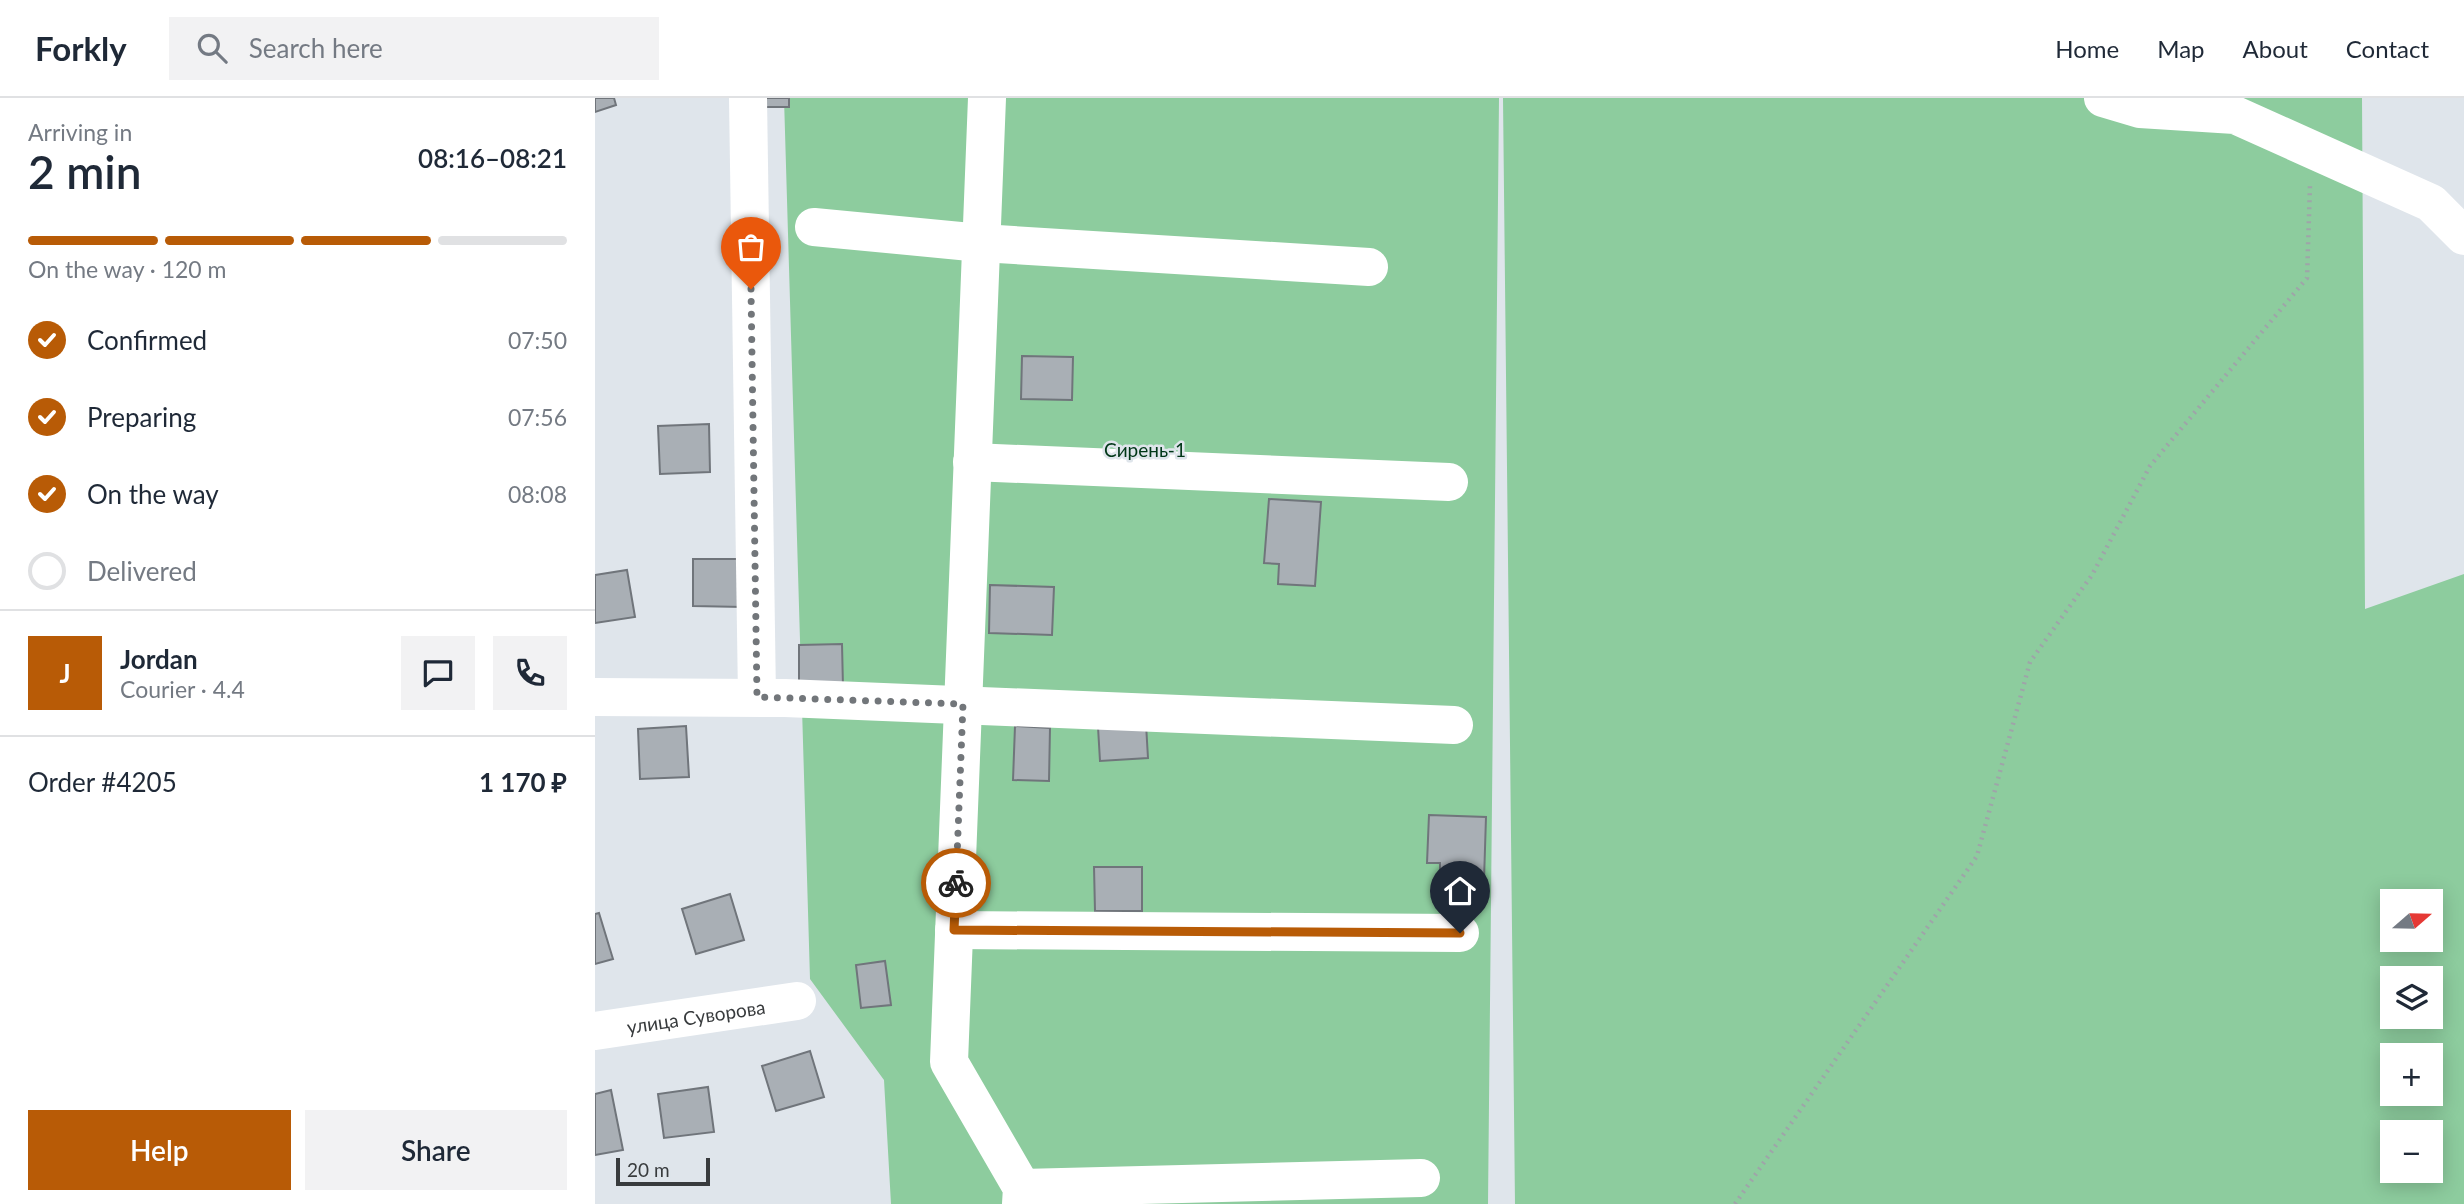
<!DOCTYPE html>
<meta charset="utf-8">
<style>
:root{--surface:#fff;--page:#f2f2f3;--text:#1f2937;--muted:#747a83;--line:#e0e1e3;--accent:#b85b06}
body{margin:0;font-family:Lato,sans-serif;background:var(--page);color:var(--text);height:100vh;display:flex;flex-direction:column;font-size:26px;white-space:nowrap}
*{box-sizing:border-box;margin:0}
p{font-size:23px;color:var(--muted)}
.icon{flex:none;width:38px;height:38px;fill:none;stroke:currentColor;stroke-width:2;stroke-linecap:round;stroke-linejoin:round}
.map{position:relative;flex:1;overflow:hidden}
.side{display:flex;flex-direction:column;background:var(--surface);width:595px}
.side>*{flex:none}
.needle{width:46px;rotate:70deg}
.fabs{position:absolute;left:1785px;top:791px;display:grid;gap:14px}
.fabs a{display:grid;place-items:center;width:63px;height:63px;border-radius:0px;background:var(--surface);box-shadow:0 4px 18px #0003;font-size:35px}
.scale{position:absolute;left:21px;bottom:18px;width:94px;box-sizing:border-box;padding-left:7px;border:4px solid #383b3d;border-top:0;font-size:19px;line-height:24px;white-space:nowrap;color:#383b3d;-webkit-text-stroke:5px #dfe5eb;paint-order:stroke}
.pin{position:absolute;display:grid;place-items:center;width:60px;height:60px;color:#fff;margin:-72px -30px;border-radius:50% 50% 50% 0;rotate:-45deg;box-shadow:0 0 7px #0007}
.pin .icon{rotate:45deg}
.courier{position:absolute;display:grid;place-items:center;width:70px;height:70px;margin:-35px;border:5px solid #b85b06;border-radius:50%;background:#fff;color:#222;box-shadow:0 2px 9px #0007}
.summary em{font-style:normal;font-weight:600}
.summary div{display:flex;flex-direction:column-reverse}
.summary{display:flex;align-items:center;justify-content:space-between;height:119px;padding:0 28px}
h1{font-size:46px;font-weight:600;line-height:52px}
.bar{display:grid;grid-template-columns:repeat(4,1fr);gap:10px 7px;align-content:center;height:84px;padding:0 28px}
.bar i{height:9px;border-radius:5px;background:var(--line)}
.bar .on{background:var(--accent)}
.bar p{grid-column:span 4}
.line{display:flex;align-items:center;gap:18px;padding:0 28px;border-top:2px solid var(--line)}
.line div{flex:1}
.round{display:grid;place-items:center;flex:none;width:74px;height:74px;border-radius:0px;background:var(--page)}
ol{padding:0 28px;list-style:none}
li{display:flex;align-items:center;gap:21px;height:77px}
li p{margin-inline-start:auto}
li .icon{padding:7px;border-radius:50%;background:var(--accent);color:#fff;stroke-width:4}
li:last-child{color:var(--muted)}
li i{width:38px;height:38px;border:4px solid var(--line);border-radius:50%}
.action{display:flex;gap:14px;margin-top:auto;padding:14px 28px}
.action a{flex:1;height:80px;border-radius:0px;background:var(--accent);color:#fff;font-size:28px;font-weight:600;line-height:80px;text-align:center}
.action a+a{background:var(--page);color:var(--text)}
header{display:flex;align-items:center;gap:42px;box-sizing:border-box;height:98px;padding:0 35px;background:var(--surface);border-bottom:2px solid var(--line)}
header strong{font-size:33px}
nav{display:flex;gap:38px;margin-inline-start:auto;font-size:24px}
.search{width:490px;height:63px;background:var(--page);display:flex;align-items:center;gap:18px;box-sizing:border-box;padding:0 24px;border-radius:0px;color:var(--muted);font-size:26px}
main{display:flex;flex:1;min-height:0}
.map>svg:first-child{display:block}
</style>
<header>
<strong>Forkly</strong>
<div class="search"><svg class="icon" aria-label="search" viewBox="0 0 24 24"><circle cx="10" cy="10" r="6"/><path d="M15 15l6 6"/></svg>Search here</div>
<nav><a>Home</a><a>Map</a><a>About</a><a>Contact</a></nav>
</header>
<main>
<section class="side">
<div class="summary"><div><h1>2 min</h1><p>Arriving in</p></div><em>08:16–08:21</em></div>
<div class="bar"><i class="on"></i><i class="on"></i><i class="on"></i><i></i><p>On the way · 120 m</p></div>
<ol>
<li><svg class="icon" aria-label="check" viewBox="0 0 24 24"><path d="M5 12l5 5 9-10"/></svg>Confirmed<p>07:50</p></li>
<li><svg class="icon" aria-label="check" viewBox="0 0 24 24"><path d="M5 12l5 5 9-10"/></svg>Preparing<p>07:56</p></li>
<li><svg class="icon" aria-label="check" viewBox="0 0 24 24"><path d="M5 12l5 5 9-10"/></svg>On the way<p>08:08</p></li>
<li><i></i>Delivered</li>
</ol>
<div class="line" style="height:126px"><b class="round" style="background:var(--accent);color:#fff">J</b><div><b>Jordan</b><p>Courier · 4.4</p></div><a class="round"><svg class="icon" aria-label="chat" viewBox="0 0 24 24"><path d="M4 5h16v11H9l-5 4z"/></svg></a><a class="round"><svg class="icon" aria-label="phone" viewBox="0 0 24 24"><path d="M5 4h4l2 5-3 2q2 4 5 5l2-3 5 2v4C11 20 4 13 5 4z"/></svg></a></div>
<div class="line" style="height:91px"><div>Order #4205</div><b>1 170 ₽</b></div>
<div class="action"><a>Help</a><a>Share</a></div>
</section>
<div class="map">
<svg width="1869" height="1106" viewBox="0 0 1869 1106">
<rect width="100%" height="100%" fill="#dfe5eb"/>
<path fill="#8dcc9e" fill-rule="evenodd" d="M 189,0 L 904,0 L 893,1106 L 296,1106 L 289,982 L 215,881 Z
M 908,0 L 1767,0 L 1770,511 L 1869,476 L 1869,1106 L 920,1106 ZM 1797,803 L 1836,803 L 1836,842 L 1797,842 ZM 1797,880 L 1836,880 L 1836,919 L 1797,919 ZM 1797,957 L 1836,957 L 1836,996 L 1797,996 ZM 1797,1034 L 1836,1034 L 1836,1073 L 1797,1073 Z"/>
<path fill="#a9afb5" stroke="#70757b" stroke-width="2" d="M 0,0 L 19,0 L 21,7 L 0,14 Z
M 158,0 L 194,0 L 194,9 L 158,9 Z
M 427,258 L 478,259 L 477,302 L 426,301 Z
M 114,326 L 115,374 L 65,376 L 63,328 Z
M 674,401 L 726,404 L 720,488 L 683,486 L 684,466 L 669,465 Z
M 98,461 L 149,461 L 148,509 L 98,508 Z
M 32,472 L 40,519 L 0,525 L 0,477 Z
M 395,487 L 459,489 L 457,537 L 394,535 Z
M 247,546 L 248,589 L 204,590 L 204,547 Z
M 551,626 L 553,660 L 505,663 L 503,629 Z
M 91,628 L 94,679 L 45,681 L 43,631 Z
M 420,628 L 455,630 L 454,683 L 418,682 Z
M 834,717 L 891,719 L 889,782 L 845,781 L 845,765 L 832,765 Z
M 499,769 L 547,769 L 547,813 L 500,813 Z
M 135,796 L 149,842 L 101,856 L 87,811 Z
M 4,815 L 18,861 L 0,866 L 0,816 Z
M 290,863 L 296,907 L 266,910 L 261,867 Z
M 215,953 L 229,999 L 181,1013 L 167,968 Z
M 113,989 L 119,1034 L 69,1040 L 63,996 Z
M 16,992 L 28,1052 L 0,1057 L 0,996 Z"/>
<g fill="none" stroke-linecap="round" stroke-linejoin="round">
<path stroke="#9fa4a9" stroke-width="4.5" stroke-dasharray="2 5" stroke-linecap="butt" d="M 1140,1106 L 1382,758 L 1435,564 L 1497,477 L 1555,368 L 1712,180 L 1715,87"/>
<g stroke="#fff" stroke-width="38">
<path d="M 153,0 L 162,599"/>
<path d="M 392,0 L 354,964 L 427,1090 L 426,1106"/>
<path d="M 1508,0 L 1545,11 L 1640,17 L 1836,105 L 1869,138"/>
<path d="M 219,129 L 386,145 L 774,169"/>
<path d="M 377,364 L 854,384"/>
<path d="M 0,599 L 190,600 L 859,627"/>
<path d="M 359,832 L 865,835"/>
<path id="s1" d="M 0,933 L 202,903"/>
<path d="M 427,1090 L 826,1080"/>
</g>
</g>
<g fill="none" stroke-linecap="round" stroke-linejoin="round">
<path stroke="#72767a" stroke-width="7" stroke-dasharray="0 12.6" d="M 156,191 L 162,599 L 368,606 L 361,785"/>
<path stroke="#b85b06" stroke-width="9" d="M 361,785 L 359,832 L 865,835"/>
</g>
<g text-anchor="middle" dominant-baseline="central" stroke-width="5" stroke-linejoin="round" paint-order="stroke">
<g font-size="19" fill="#003717" stroke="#dfe5eb">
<text x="550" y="351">Сирень-1</text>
</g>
<g font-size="19" fill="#383b3d" stroke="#dfe5eb">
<text stroke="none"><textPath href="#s1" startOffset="102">улица Суворова</textPath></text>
</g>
</g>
</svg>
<div class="fabs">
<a><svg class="needle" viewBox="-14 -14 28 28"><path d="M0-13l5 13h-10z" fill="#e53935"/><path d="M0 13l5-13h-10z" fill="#747a83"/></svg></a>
<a><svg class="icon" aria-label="layers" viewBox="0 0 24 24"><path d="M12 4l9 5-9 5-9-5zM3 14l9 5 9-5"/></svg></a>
<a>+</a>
<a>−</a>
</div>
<div class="scale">20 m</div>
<div class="pin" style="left:156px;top:191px;background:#ea580c"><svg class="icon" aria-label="bag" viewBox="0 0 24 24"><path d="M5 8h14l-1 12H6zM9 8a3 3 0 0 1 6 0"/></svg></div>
<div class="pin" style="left:865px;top:835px;background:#1f2937"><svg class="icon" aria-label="home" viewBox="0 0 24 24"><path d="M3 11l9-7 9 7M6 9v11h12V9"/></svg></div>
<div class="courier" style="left:361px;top:785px"><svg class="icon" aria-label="bike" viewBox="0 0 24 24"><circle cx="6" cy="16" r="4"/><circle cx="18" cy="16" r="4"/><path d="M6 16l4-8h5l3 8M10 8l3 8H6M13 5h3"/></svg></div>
</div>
</main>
